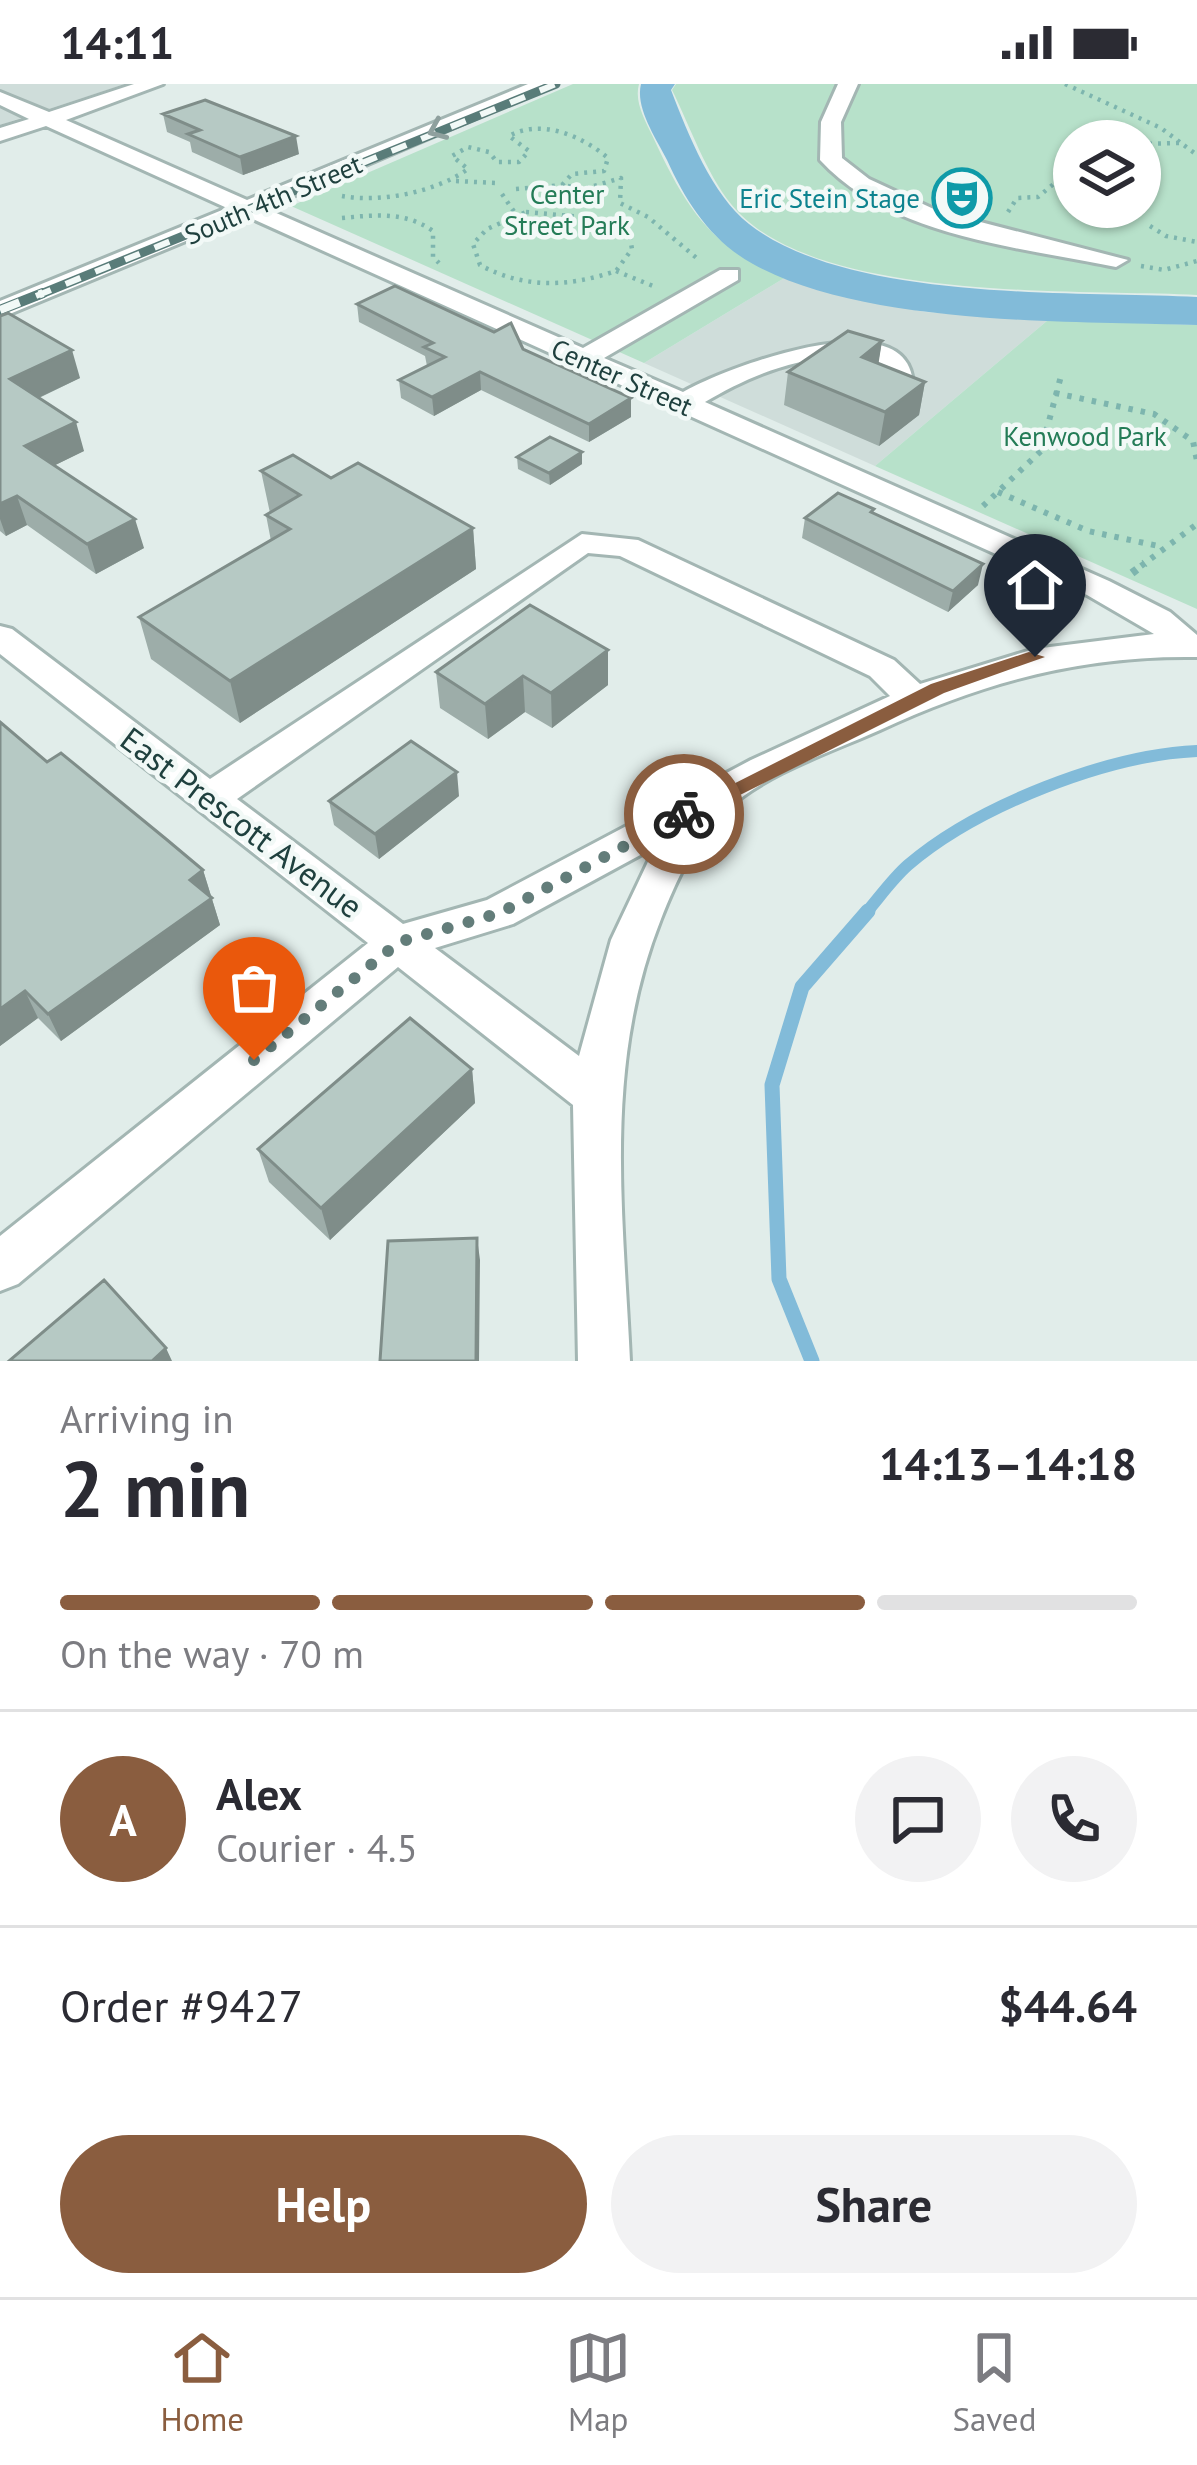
<!DOCTYPE html>
<meta charset="utf-8">
<style>
:root{--surface:#fff;--page:#f2f2f3;--text:#2b2b33;--muted:#7c7c81;--line:#e1e1e2;--accent:#8a5d3f}
body{margin:0;font-family:"PT Sans",sans-serif;background:var(--page);color:var(--text);height:100vh;display:flex;flex-direction:column;font-size:45px;white-space:nowrap}
*{box-sizing:border-box;margin:0}
p{font-size:39px;color:var(--muted)}
.icon{flex:none;width:66px;height:66px;fill:none;stroke:currentColor;stroke-width:2;stroke-linecap:round;stroke-linejoin:round}
.map{position:relative;height:1277px;overflow:hidden}
.details{display:flex;flex-direction:column;background:var(--surface);flex:1}
.details>*{flex:none}
.fabs{position:absolute;left:1053px;top:36px;display:grid;gap:24px}
.fabs a{display:grid;place-items:center;width:108px;height:108px;border-radius:50%;background:var(--surface);box-shadow:0 3px 9px #0004;font-size:60px}
.pin{position:absolute;display:grid;place-items:center;width:102px;height:102px;color:#fff;margin:-123px -51px;border-radius:50% 50% 50% 0;rotate:-45deg;box-shadow:0 0 12px #0007}
.pin .icon{rotate:45deg}
.courier{position:absolute;display:grid;place-items:center;width:120px;height:120px;margin:-60px;border:9px solid #8a5d3f;border-radius:50%;background:#fff;color:#222;box-shadow:0 3px 15px #0007}
.summary em{font-style:normal;font-weight:600}
.summary div{display:flex;flex-direction:column-reverse}
.summary{display:flex;align-items:center;justify-content:space-between;height:204px;padding:0 60px}
h1{font-size:78px;font-weight:600;line-height:90px}
.bar{display:grid;grid-template-columns:repeat(4,1fr);gap:18px 12px;align-content:center;height:144px;padding:0 60px}
.bar i{height:15px;border-radius:9px;background:var(--line)}
.bar .selected{background:var(--accent)}
.bar p{grid-column:span 4}
.line{display:flex;align-items:center;gap:30px;padding:0 60px;border-top:3px solid var(--line)}
.line div{flex:1}
.round{display:grid;place-items:center;flex:none;width:126px;height:126px;border-radius:63px;background:var(--page)}
.button{display:flex;gap:24px;margin-top:auto;padding:24px 60px}
.button a{flex:1;height:138px;border-radius:72px;background:var(--accent);color:#fff;font-size:48px;font-weight:600;line-height:138px;text-align:center}
.button a+a{background:var(--page);color:var(--text)}
.status{display:flex;justify-content:space-between;align-items:center;height:84px;padding:0 60px;background:var(--surface);direction:ltr}
.status svg{height:33px;fill:currentColor}
.tab-bar{display:flex;justify-content:space-around;align-items:center;height:168px;border-top:3px solid var(--line);background:var(--surface);font-size:33px;color:var(--muted)}
.tab-bar a{display:grid;justify-items:center;gap:6px}
.tab-bar .selected{color:var(--accent)}
.map>svg:first-child{display:block}
</style>
<div class="status"><b>14:11</b><svg viewBox="0 0 49 12"><path d="M0 12V9h3v3zM5 12V6h3v6zM10 12V3h3v9zM15 12V0h3v12zM26 1h20v11H26zM47 4h2v5h-2z"/></svg></div>
<div class="map">
<svg width="1197" height="1277" viewBox="0 0 1197 1277">
<rect width="100%" height="100%" fill="#e1edea"/>
<path fill="#cfddda" d="M 0,0 L 125,0 L 0,41 Z
M 786,193 L 823,207 L 925,228 L 1048,236 L 875,382 L 644,279 Z"/>
<path fill="#b7e1ca" fill-rule="evenodd" d="M 573,0 L 639,0 C 634,18 645,36 653,53 C 686,124 710,164 786,193 L 644,279 L 291,122 Z
M 676,0 L 1197,0 L 1197,211 C 1076,205 810,219 731,120 C 706,89 690,42 672,6 ZM 1074,57 L 1140,57 L 1140,123 L 1074,123 Z
M 1048,236 L 1197,241 L 1197,525 L 875,382 Z"/>
<path fill="#82bbd9" d="M 641,0 L 675,0 L 671,6 C 688,50 712,111 749,140 C 849,218 1071,207 1197,213 L 1197,241 C 1069,237 865,242 753,180 C 711,157 686,118 667,76 C 656,54 635,24 641,0 Z"/>
<g fill="none" stroke-linecap="round" stroke-linejoin="round">
<path stroke="#82bbd9" stroke-width="12" d="M 865,830 C 879,814 892,795 908,781 C 977,722 1107,671 1197,667"/>
<path stroke="#82bbd9" stroke-width="15" d="M 812,1277 L 779,1195 L 772,1001 L 802,903 L 868,827"/>
<g stroke="#a3b6b3" stroke-width="6">
<path id="minor" d="M 134,0 L 163,0 L 66,36 L 247,116 L 528,0 L 555,0 L 265,124 L 583,264 L 720,186 L 738,186 L 738,196 L 604,274 L 683,308 C 721,286 897,217 912,292 L 892,309 L 872,309 L 868,303 L 885,288 C 831,255 754,289 705,318 L 1109,497 L 1170,528 L 1197,551 L 1197,573 C 1083,571 983,598 880,646 C 831,668 766,689 726,726 C 695,754 676,797 661,835 C 603,981 623,1125 630,1277 L 578,1277 L 573,1021 L 398,883 L 18,1200 L 0,1207 L 0,1152 L 368,859 L 0,570 L 0,542 L 12,545 L 210,695 L 582,450 L 638,456 L 894,576 L 920,600 L 1034,565 L 1154,550 L 1087,511 L 246,132 L 0,234 L 0,217 L 227,124 L 46,42 L 0,57 L 0,44 L 29,35 L 0,21 L 0,8 L 49,28 ZM 588,469 L 620,472 L 870,592 L 890,612 L 751,676 L 487,816 L 403,840 L 237,715 ZM 655,763 L 611,856 L 579,972 L 435,864 L 513,840 Z
M 838,0 L 858,0 L 841,38 L 842,74 L 869,95 L 938,127 L 1128,176 L 1116,183 C 1020,163 890,153 820,76 L 821,38 Z"/>
</g>
<path stroke="#7db5ae" stroke-width="4.5" stroke-dasharray="3 6" stroke-linecap="butt" d="M 1065,0 L 1161,44 L 1181,59
M 1140,60 L 1181,59 L 1197,71
M 456,97 L 496,99
M 516,105 L 562,101
M 502,110 L 517,132
M 342,112 C 381,119 436,108 468,85 L 452,72 L 468,63 L 489,68 L 497,78 L 519,78 L 529,67 L 509,52 C 541,34 582,52 608,74 L 604,87 L 572,90 L 562,101 L 584,105 L 621,94 L 620,119 L 648,133 L 699,176
M 526,128 L 594,134 L 630,154 L 632,165 L 616,187 C 568,203 525,205 480,181 L 473,160 L 487,145 Z
M 1008,128 L 1017,114 L 1038,113 L 1074,83
M 342,134 C 374,131 405,127 433,147 L 433,173 L 439,179
M 1150,142 L 1166,152 L 1197,158
M 1141,182 L 1164,186 L 1197,177
M 616,187 L 653,202"/>
<path stroke="#7db5ae" stroke-width="6" stroke-dasharray="4.5 8" stroke-linecap="butt" d="M 1055,309 L 1154,330 L 1193,357 L 1197,377
M 998,408 L 1088,447 L 1163,463
M 983,422 L 1041,367 L 1061,292
M 1141,482 L 1197,440"/>
<path stroke="#7db5ae" stroke-width="8" stroke-dasharray="6 9" stroke-linecap="butt" d="M 1132,489 L 1145,479"/>
<use href="#minor" fill="#fff" fill-rule="evenodd"/>
<g stroke="#597c79" stroke-width="9">
<path id="rail-far1" d="M 36,212 L 556,0"/>
</g>
<g stroke="#597c79" stroke-width="10">
<path id="rail" d="M 0,226 L 43,209"/>
</g>
<use href="#rail-far1" stroke="#f2f9f7" stroke-width="6" stroke-dasharray="16" stroke-linecap="butt"/>
<use href="#rail" stroke="#f2f9f7" stroke-width="8" stroke-dasharray="21" stroke-linecap="butt"/>
</g>
<path fill="#9dada9" d="M 163,30 L 299,70 L 243,91 L 192,68 L 190,58 L 167,48 Z
M 357,220 L 523,265 L 631,333 L 589,358 L 481,306 L 434,332 L 401,314 L 399,296 L 427,282 L 425,272 L 359,238 Z
M 0,232 L 80,294 L 39,314 L 84,367 L 55,381 L 144,464 L 96,490 L 27,441 L 6,452 L 0,447 Z
M 882,257 L 878,279 L 925,298 L 919,331 L 879,362 L 784,321 L 788,288 Z
M 517,373 L 582,380 L 550,401 L 518,385 Z
M 261,387 L 331,394 L 473,444 L 476,485 L 240,639 L 151,575 L 139,533 L 271,457 L 266,431 L 270,429 Z
M 874,429 L 978,501 L 948,528 L 802,454 L 805,434 Z
M 608,566 L 608,601 L 552,644 L 525,628 L 488,655 L 440,624 L 436,588 Z
M 0,638 L 47,678 L 203,786 L 220,841 L 61,957 L 38,934 L 0,962 Z
M 459,712 L 379,775 L 334,741 L 329,717 Z
M 472,985 L 475,1019 L 330,1156 L 269,1098 L 258,1065 Z"/>
<path fill="#7f8d89" d="M 296,52 L 299,70 L 243,91 L 240,73 Z
M 882,257 L 877,289 L 862,273 Z
M 72,266 L 80,294 L 19,323 L 10,295 Z
M 480,288 L 481,306 L 434,332 L 432,313 Z
M 925,298 L 919,331 L 879,362 L 885,328 Z
M 631,314 L 631,333 L 589,358 L 589,340 Z
M 76,338 L 84,367 L 35,391 L 25,362 Z
M 582,368 L 582,380 L 550,401 L 549,389 Z
M 17,412 L 27,441 L 6,452 L 0,435 L 0,420 Z
M 135,435 L 144,464 L 96,490 L 87,460 Z
M 473,444 L 476,485 L 240,639 L 230,597 Z
M 983,480 L 978,501 L 948,528 L 953,507 Z
M 608,566 L 608,601 L 552,644 L 551,609 Z
M 523,592 L 525,628 L 488,655 L 485,620 Z
M 457,688 L 459,712 L 379,775 L 375,750 Z
M 203,786 L 220,841 L 61,957 L 48,930 L 190,796 Z
M 25,907 L 38,934 L 0,962 L 0,925 Z
M 472,985 L 475,1019 L 330,1156 L 321,1124 Z
M 477,1154 L 480,1176 L 479,1277 L 476,1277 Z
M 166,1264 L 172,1277 L 152,1277 Z"/>
<path fill="#b6c9c4" stroke="#7f8d89" stroke-width="3" d="M 205,16 L 296,52 L 240,73 L 188,50 L 200,46 L 163,30 Z
M 395,202 L 494,248 L 511,239 L 523,265 L 631,314 L 589,340 L 480,288 L 432,313 L 399,296 L 445,273 L 424,263 L 433,259 L 357,220 Z
M 8,229 L 72,266 L 10,295 L 76,338 L 25,362 L 135,435 L 87,460 L 17,412 L 0,420 L 0,232 Z
M 848,247 L 882,257 L 862,273 L 925,298 L 885,328 L 788,288 Z
M 550,353 L 582,368 L 549,389 L 517,373 Z
M 293,371 L 331,394 L 358,379 L 473,444 L 230,597 L 139,533 L 290,445 L 266,431 L 300,411 L 261,387 Z
M 838,409 L 874,425 L 871,428 L 983,480 L 953,507 L 805,434 Z
M 530,521 L 608,566 L 551,609 L 523,592 L 485,620 L 436,588 Z
M 0,638 L 47,678 L 61,669 L 166,755 L 203,786 L 190,796 L 212,814 L 48,930 L 25,907 L 0,925 Z
M 411,657 L 457,688 L 375,750 L 329,717 Z
M 410,934 L 472,985 L 321,1124 L 258,1065 Z
M 477,1154 L 476,1277 L 380,1277 L 388,1157 Z
M 104,1196 L 166,1264 L 152,1277 L 9,1277 Z"/>
<defs><path id="oneway-chevron" d="M-2-3.5L2.5 0L-2 3.5" fill="none" stroke-width="1.6" stroke-linecap="round" stroke-linejoin="round" transform="scale(3)"/></defs>
<use stroke="#8fa09e" href="#oneway-chevron" transform="translate(437 46) rotate(157)"/>
<path fill="#8a5d3f" d="M 1029,568 L 1045,573 L 944,609 L 692,735 L 677,735 L 674,730 L 931,600 Z"/>
<g fill="none" stroke-linecap="round" stroke-linejoin="round">
<path stroke="#637d7a" stroke-width="12" stroke-dasharray="0 21.6" d="M 254,976 L 399,858 L 500,829 L 684,730"/>
</g>
<defs>
<g id="theatre-ring" transform="scale(3)"><circle r="9.5" fill="#f2f9f7" stroke="#0f9aa8" stroke-width="1.5"/><path d="M-5-5.5Q0-4 5-5.5V0Q5 5 0 6Q-5 5-5 0ZM-3.3-2.5H-1v1.5H-3.3ZM1-2.5H3.3v1.5H1ZM-2.8 1Q0 5.5 2.8 1Z" fill="#0f9aa8"/></g>
</defs>
<g fill-rule="evenodd">
<use href="#theatre-ring" x="962" y="114"/>
</g>
<g text-anchor="middle" dominant-baseline="central" stroke-width="9" stroke-linejoin="round" paint-order="stroke">
<g font-size="27" fill="#247c57" stroke="#f2f9f7">
<text x="567" y="110">Center<tspan x="567" dy="31">Street Park</tspan></text>
<text x="1085" y="352">Kenwood Park</text>
</g>
<g font-size="27" fill="#0d838f" stroke="#f2f9f7" text-anchor="end">
<text x="920" y="114">Eric Stein Stage</text>
</g>
<g font-size="27" fill="#1f403e" stroke="#f2f9f7">
<text transform="translate(273 115) rotate(-23)">South 4th Street</text>
<text transform="translate(622 293) rotate(24)">Center Street</text>
</g>
<g font-size="33" fill="#1f403e" stroke="#f2f9f7">
<text transform="translate(242 738) rotate(37)">East Prescott Avenue</text>
</g>
</g>
</svg>
<div class="fabs">
<a><svg class="icon" aria-label="layers" viewBox="0 0 24 24"><path d="M12 4l9 5-9 5-9-5zM3 14l9 5 9-5"/></svg></a>
</div>
<div class="pin" style="left:254px;top:976px;background:#ea580c"><svg class="icon" aria-label="bag" viewBox="0 0 24 24"><path d="M5 8h14l-1 12H6zM9 8a3 3 0 0 1 6 0"/></svg></div>
<div class="pin" style="left:1035px;top:573px;background:#1f2937"><svg class="icon" aria-label="home" viewBox="0 0 24 24"><path d="M3 11l9-7 9 7M6 9v11h12V9"/></svg></div>
<div class="courier" style="left:684px;top:730px"><svg class="icon" aria-label="bike" viewBox="0 0 24 24"><circle cx="6" cy="16" r="4"/><circle cx="18" cy="16" r="4"/><path d="M6 16l4-8h5l3 8M10 8l3 8H6M13 5h3"/></svg></div>
</div>
<section class="details">
<div class="summary"><div><h1>2 min</h1><p>Arriving in</p></div><em>14:13–14:18</em></div>
<div class="bar"><i class="selected"></i><i class="selected"></i><i class="selected"></i><i></i><p>On the way · 70 m</p></div>
<div class="line" style="height:216px"><b class="round" style="background:var(--accent);color:#fff">A</b><div><b>Alex</b><p>Courier · 4.5</p></div><a class="round"><svg class="icon" aria-label="chat" viewBox="0 0 24 24"><path d="M4 5h16v11H9l-5 4z"/></svg></a><a class="round"><svg class="icon" aria-label="phone" viewBox="0 0 24 24"><path d="M5 4h4l2 5-3 2q2 4 5 5l2-3 5 2v4C11 20 4 13 5 4z"/></svg></a></div>
<div class="line" style="height:156px"><div>Order #9427</div><b>$44.64</b></div>
<div class="button"><a>Help</a><a>Share</a></div>
</section>
<nav class="tab-bar">
<a class="selected"><svg class="icon" aria-label="home" viewBox="0 0 24 24"><path d="M3 11l9-7 9 7M6 9v11h12V9"/></svg>Home</a>
<a><svg class="icon" aria-label="map" viewBox="0 0 24 24"><path d="M3 6l6-2 6 2 6-2v14l-6 2-6-2-6 2zM9 4v14M15 6v14"/></svg>Map</a>
<a><svg class="icon" aria-label="saved" viewBox="0 0 24 24"><path d="M7 4h10v16l-5-4-5 4z"/></svg>Saved</a>
</nav>
